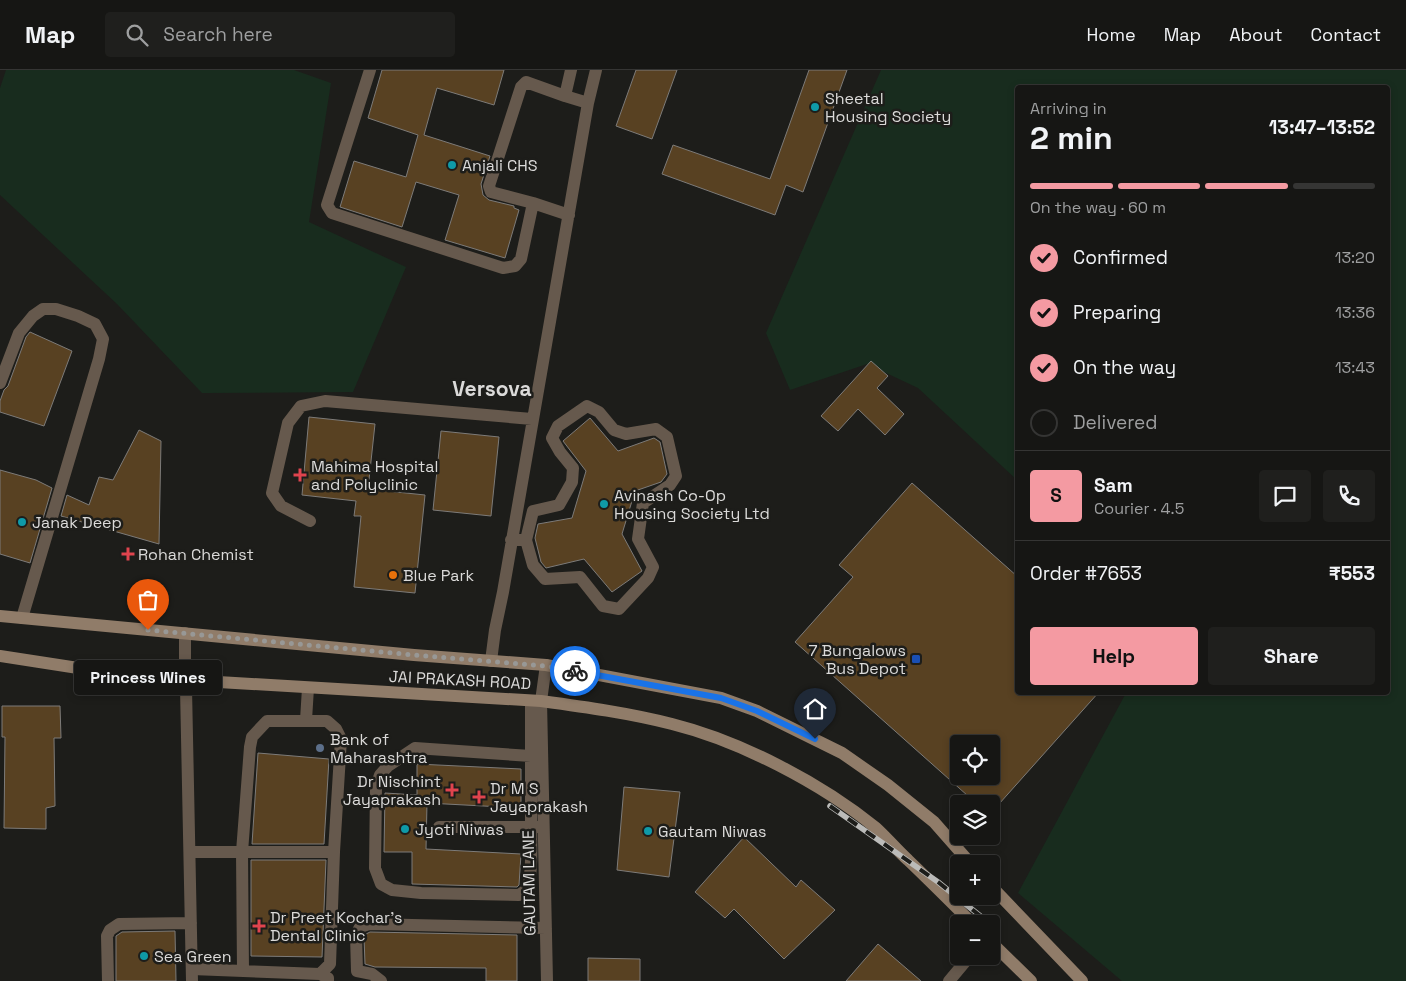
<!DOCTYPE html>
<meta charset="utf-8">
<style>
:root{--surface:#161614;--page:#1f1f1d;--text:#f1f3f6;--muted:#9e9fa0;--line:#353534;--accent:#f49aa2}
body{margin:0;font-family:"Space Grotesk",sans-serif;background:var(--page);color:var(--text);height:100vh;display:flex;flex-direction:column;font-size:19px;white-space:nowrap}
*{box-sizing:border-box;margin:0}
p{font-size:16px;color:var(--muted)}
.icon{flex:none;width:28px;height:28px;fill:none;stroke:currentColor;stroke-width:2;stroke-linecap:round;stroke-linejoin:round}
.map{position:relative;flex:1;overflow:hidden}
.sheet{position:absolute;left:1015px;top:15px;width:375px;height:610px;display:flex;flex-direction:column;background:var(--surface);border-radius:5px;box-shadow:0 2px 8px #0003,0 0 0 1px var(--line)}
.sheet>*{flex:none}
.tools{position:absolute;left:950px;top:665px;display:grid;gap:10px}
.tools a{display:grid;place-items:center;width:50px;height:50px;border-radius:5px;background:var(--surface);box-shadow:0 2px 8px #0003,0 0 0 1px var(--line);font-size:25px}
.pin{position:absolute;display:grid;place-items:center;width:42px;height:42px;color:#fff;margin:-51px -21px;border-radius:50% 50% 50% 0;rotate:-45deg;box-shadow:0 0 5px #0007}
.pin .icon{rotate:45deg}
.courier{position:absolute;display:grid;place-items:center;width:50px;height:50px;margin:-25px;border:4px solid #1a73e8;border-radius:50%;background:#fff;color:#222;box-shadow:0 1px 6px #0007}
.bubble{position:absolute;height:35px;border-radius:5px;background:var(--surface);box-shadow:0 2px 8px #0003,0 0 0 1px var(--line);font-size:16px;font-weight:800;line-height:35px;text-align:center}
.summary em{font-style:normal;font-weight:800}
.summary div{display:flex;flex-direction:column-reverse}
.summary{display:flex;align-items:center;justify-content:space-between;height:85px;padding:0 15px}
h1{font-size:32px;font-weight:800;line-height:38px}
.bar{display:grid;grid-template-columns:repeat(4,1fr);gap:8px 5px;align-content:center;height:60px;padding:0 15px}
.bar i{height:6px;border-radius:4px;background:var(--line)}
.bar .current{background:var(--accent)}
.bar p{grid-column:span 4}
.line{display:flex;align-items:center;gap:12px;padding:0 15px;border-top:1px solid var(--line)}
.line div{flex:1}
.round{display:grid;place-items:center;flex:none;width:52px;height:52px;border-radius:5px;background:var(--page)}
ol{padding:0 15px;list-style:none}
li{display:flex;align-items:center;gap:15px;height:55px}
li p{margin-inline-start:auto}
li .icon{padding:5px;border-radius:50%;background:var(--accent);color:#111;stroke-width:4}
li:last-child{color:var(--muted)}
li i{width:28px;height:28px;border:2px solid var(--line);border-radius:50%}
.action{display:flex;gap:10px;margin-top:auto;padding:10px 15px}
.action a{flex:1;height:58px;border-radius:5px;background:var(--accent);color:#111;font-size:20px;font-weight:800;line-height:58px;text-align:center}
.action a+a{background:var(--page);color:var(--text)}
header{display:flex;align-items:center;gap:30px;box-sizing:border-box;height:70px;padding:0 25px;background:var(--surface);border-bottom:1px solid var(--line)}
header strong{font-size:24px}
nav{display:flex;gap:28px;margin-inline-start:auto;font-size:18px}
.search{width:350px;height:45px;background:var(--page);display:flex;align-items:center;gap:12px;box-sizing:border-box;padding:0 18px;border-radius:5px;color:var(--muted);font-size:19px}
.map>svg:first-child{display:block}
</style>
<header>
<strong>Map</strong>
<div class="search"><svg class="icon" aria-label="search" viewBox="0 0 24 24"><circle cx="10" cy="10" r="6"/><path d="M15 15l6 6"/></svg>Search here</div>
<nav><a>Home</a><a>Map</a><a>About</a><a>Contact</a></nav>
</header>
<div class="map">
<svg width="1406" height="911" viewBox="0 0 1406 911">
<rect width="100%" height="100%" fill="#1d1d1a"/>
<path fill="#182c1e" d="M 6,0 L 294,0 L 331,13 L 309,152 L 406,197 L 353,322 L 202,323 L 117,234 L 0,125 L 0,18 Z
M 881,0 L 1406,0 L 1406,911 L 1122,911 L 1018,823 L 1126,623 L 1388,622 L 1388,18 L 1018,18 L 1017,410 L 918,318 L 867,294 L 790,320 L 766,263 Z"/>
<path fill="#584122" stroke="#7d7b79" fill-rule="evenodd" d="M 382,0 L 504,0 L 494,35 L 437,18 L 424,65 L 490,86 L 481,114 L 483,125 L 489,130 L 514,136 L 514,138 L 519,140 L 505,188 L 445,170 L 459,125 L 416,112 L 402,157 L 340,137 L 354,91 L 406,107 L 418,65 L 368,48 Z
M 636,0 L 677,0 L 652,69 L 616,56 Z
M 809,0 L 847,0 L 803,122 L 786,115 L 775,145 L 662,104 L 673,75 L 770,109 Z
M 30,262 L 72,281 L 44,356 L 0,342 L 0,331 L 4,320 L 8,316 L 26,267 Z
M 871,291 L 888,306 L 877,318 L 904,344 L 885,365 L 858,339 L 838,361 L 821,346 Z
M 309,347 L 375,354 L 368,419 L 425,425 L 415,523 L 354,517 L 361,446 L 354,446 L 356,431 L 302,425 Z
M 590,348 L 618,381 L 654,368 L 660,372 L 667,404 L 661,412 L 635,421 L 622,464 L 642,501 L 612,522 L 584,489 L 546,498 L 541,492 L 535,468 L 538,454 L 572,448 L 586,401 L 563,371 Z
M 139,360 L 161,371 L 159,474 L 61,446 L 67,425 L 89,435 L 99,407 L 113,410 Z
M 441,361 L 499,367 L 491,446 L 433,440 Z
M 0,400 L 36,410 L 52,418 L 30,493 L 0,484 Z
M 912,413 L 1018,507 L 1018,622 L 1099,622 L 999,734 L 977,734 L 795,572 L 853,507 L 839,495 ZM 959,674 L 991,674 L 991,706 L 959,706 Z
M 2,636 L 60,636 L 61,668 L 54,668 L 55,736 L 46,738 L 46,759 L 4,758 L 5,667 L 2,667 Z
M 258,683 L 329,689 L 324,774 L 252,774 Z
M 417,694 L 521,699 L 521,738 L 427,733 L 426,779 L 521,784 L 519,815 L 517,817 L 412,814 L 412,782 L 384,782 L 385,723 L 417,725 Z
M 624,717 L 680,722 L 669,807 L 617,800 Z
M 744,767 L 796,817 L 801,810 L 835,840 L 784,889 L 734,839 L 725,848 L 695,822 Z
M 251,790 L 326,790 L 322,887 L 251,886 Z
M 175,861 L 176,911 L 116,911 L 116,866 L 122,862 Z
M 370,862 L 517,865 L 517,911 L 486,911 L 486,898 L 375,897 L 365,894 L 364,867 L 366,864 Z
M 878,874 L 921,911 L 846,911 Z
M 588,888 L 640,889 L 640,911 L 588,911 Z"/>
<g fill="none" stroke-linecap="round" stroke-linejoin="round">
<path stroke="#66594d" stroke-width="12" d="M 370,0 L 327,135 L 332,143 L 503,198 L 515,196 L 521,189 L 533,133 L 491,122 L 489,116 L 521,17 L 526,12 L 565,26 L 571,0
M 565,26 L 588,33
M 533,133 L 569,145
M 0,313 L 19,263 L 33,246 L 43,239 L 56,239 L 78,246 L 95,254 L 103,269 L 99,289 L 22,548
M 310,451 L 281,436 L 272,423 L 288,353 L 301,336 L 325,331 L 532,349
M 511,470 L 526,470 L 533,495 L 545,509 L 580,507 L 603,536 L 619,539 L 648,508 L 653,497 L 638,469 L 643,433 L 670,415 L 676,406 L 667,367 L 656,359 L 626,364 L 614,360 L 599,342 L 587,336 L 558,356 L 552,368 L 560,382 L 573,398 L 572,412 L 559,435 L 533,441 L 526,470
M 185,563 L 185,610 L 186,618 L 192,911
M 491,591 L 495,560 L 503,522 L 588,33 L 596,0
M 546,595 L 541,631 L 547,911
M 531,631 C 531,669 531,708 531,746 C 531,770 533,796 528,819 L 519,825 L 421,823 L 392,820 L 381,814 L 375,798 L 376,716 L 380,705 L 388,696 L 415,678 L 531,686
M 306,650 L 308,618
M 439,757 L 539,757
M 190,782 L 334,782 L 330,894 L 320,904
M 192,899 L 320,904 L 328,908 L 328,911
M 243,901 L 242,782 L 250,677 L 252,667 L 267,651 L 327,651 L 336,659 L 341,669 L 334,782
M 108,911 L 107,866 L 110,860 L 119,854 L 191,853
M 381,911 L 372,904 L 357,901 L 356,865 L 360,857 L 369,854 L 546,858
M 949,911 L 970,886"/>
<path stroke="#907c69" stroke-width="12" d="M 0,546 L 414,585 L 546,595 L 721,628 L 757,641 L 842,683 L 888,715 L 934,752 L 971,794
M 0,586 L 78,598 L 185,610 L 541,631 C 585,637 629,643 672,654 C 740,671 821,713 876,758 C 887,768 897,780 908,790 C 930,811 951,832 973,854
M 991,816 L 1082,911
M 991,872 L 1031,911"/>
<g stroke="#bbbbb9" stroke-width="5.5">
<path id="rail" d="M 830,736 L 938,812 L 989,853"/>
</g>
<use href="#rail" stroke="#1d1d1a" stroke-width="4" stroke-dasharray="11" stroke-linecap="butt"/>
</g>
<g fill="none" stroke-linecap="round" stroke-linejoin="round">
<path stroke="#989896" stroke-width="5" stroke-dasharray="0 9" d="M 148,560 L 414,585 L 546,596 L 575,601"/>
<path stroke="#1a73e8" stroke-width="6" d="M 575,601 L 721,628 L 757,641 L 815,669"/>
</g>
<g fill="#0f9aa8" stroke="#1d1d1a" stroke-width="2">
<circle cx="815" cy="37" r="5"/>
<circle cx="452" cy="95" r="5"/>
<circle cx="604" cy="434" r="5"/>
<circle cx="22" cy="452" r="5"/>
<circle cx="405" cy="759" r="5"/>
<circle cx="648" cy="761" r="5"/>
<circle cx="144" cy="886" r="5"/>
</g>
<g fill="#e0444e" stroke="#1d1d1a" stroke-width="2">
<path d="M297.5 397.5h5v5h5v5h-5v5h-5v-5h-5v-5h5z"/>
<path d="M125.5 476.5h5v5h5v5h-5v5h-5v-5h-5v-5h5z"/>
<path d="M449.5 712.5h5v5h5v5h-5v5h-5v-5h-5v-5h5z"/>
<path d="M476.5 719.5h5v5h5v5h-5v5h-5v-5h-5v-5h5z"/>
<path d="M256.5 848.5h5v5h5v5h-5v5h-5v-5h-5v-5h5z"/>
</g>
<circle fill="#e8710a" stroke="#1d1d1a" stroke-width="2" cx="393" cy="505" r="5"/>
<rect fill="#1a4fb4" stroke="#1d1d1a" stroke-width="2" x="911" y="584" width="10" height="10" rx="2.5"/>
<circle fill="#5c6f8a" stroke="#1d1d1a" stroke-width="2" cx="320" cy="678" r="5"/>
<g text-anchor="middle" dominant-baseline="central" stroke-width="5" stroke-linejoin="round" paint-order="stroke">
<g font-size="16" fill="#dbdad9" stroke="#1d1d1a" text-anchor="start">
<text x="825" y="28">Sheetal<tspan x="825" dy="18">Housing Society</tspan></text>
<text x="462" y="95">Anjali CHS</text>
<text x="311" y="396">Mahima Hospital<tspan x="311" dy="18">and Polyclinic</tspan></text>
<text x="614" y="425">Avinash Co-Op<tspan x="614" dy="18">Housing Society Ltd</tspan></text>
<text x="32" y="452">Janak Deep</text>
<text x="138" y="484">Rohan Chemist</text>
<text x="403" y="505">Blue Park</text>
<text x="906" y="580" text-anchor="end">7 Bungalows<tspan x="906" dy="18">Bus Depot</tspan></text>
<text x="330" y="669">Bank of<tspan x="330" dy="18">Maharashtra</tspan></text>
<text x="441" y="711" text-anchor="end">Dr Nischint<tspan x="441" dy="18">Jayaprakash</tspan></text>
<text x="490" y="718">Dr M S<tspan x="490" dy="18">Jayaprakash</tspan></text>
<text x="415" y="759">Jyoti Niwas</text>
<text x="658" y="761">Gautam Niwas</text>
<text x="270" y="847">Dr Preet Kochar's<tspan x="270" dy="18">Dental Clinic</tspan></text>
<text x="154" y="886">Sea Green</text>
</g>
<g font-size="16" fill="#dbdad9" stroke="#1d1d1a">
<text transform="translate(460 610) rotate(3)">JAI PRAKASH ROAD</text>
<text transform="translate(529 813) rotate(-91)">GAUTAM LANE</text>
</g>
<g font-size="21" font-weight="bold" fill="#dbdad9" stroke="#1d1d1a">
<text x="492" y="318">Versova</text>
</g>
</g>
</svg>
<div class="tools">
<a><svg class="icon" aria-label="locate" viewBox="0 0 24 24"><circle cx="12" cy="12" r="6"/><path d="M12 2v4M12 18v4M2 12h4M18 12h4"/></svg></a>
<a><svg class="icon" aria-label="layers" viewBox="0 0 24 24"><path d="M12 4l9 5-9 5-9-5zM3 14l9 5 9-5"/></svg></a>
<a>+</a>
<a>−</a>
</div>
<div class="pin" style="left:148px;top:560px;background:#ea580c"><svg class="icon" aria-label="bag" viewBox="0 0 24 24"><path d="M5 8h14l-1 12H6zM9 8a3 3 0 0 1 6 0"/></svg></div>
<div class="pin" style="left:815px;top:669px;background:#1f2937"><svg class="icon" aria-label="home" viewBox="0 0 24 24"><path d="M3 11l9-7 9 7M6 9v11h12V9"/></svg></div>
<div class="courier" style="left:575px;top:601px"><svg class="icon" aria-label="bike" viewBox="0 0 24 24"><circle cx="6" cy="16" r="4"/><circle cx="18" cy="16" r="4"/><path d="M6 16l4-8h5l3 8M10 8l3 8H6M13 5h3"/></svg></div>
<div class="bubble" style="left:74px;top:590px;width:148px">Princess Wines</div>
<section class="sheet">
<div class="summary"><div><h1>2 min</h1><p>Arriving in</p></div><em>13:47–13:52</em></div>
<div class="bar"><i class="current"></i><i class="current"></i><i class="current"></i><i></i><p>On the way · 60 m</p></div>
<ol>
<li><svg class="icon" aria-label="check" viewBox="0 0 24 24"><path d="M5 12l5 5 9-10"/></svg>Confirmed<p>13:20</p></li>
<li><svg class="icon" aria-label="check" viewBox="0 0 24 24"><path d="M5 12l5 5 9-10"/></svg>Preparing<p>13:36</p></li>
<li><svg class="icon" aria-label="check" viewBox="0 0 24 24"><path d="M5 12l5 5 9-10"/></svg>On the way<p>13:43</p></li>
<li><i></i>Delivered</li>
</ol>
<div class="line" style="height:90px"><b class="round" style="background:var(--accent);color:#111">S</b><div><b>Sam</b><p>Courier · 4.5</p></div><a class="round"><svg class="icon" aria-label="chat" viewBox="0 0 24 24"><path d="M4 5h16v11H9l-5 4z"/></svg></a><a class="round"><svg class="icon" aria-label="phone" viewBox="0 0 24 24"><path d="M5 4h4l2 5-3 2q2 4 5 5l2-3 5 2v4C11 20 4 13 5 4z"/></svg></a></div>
<div class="line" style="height:65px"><div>Order #7653</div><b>₹553</b></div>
<div class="action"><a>Help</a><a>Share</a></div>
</section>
</div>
